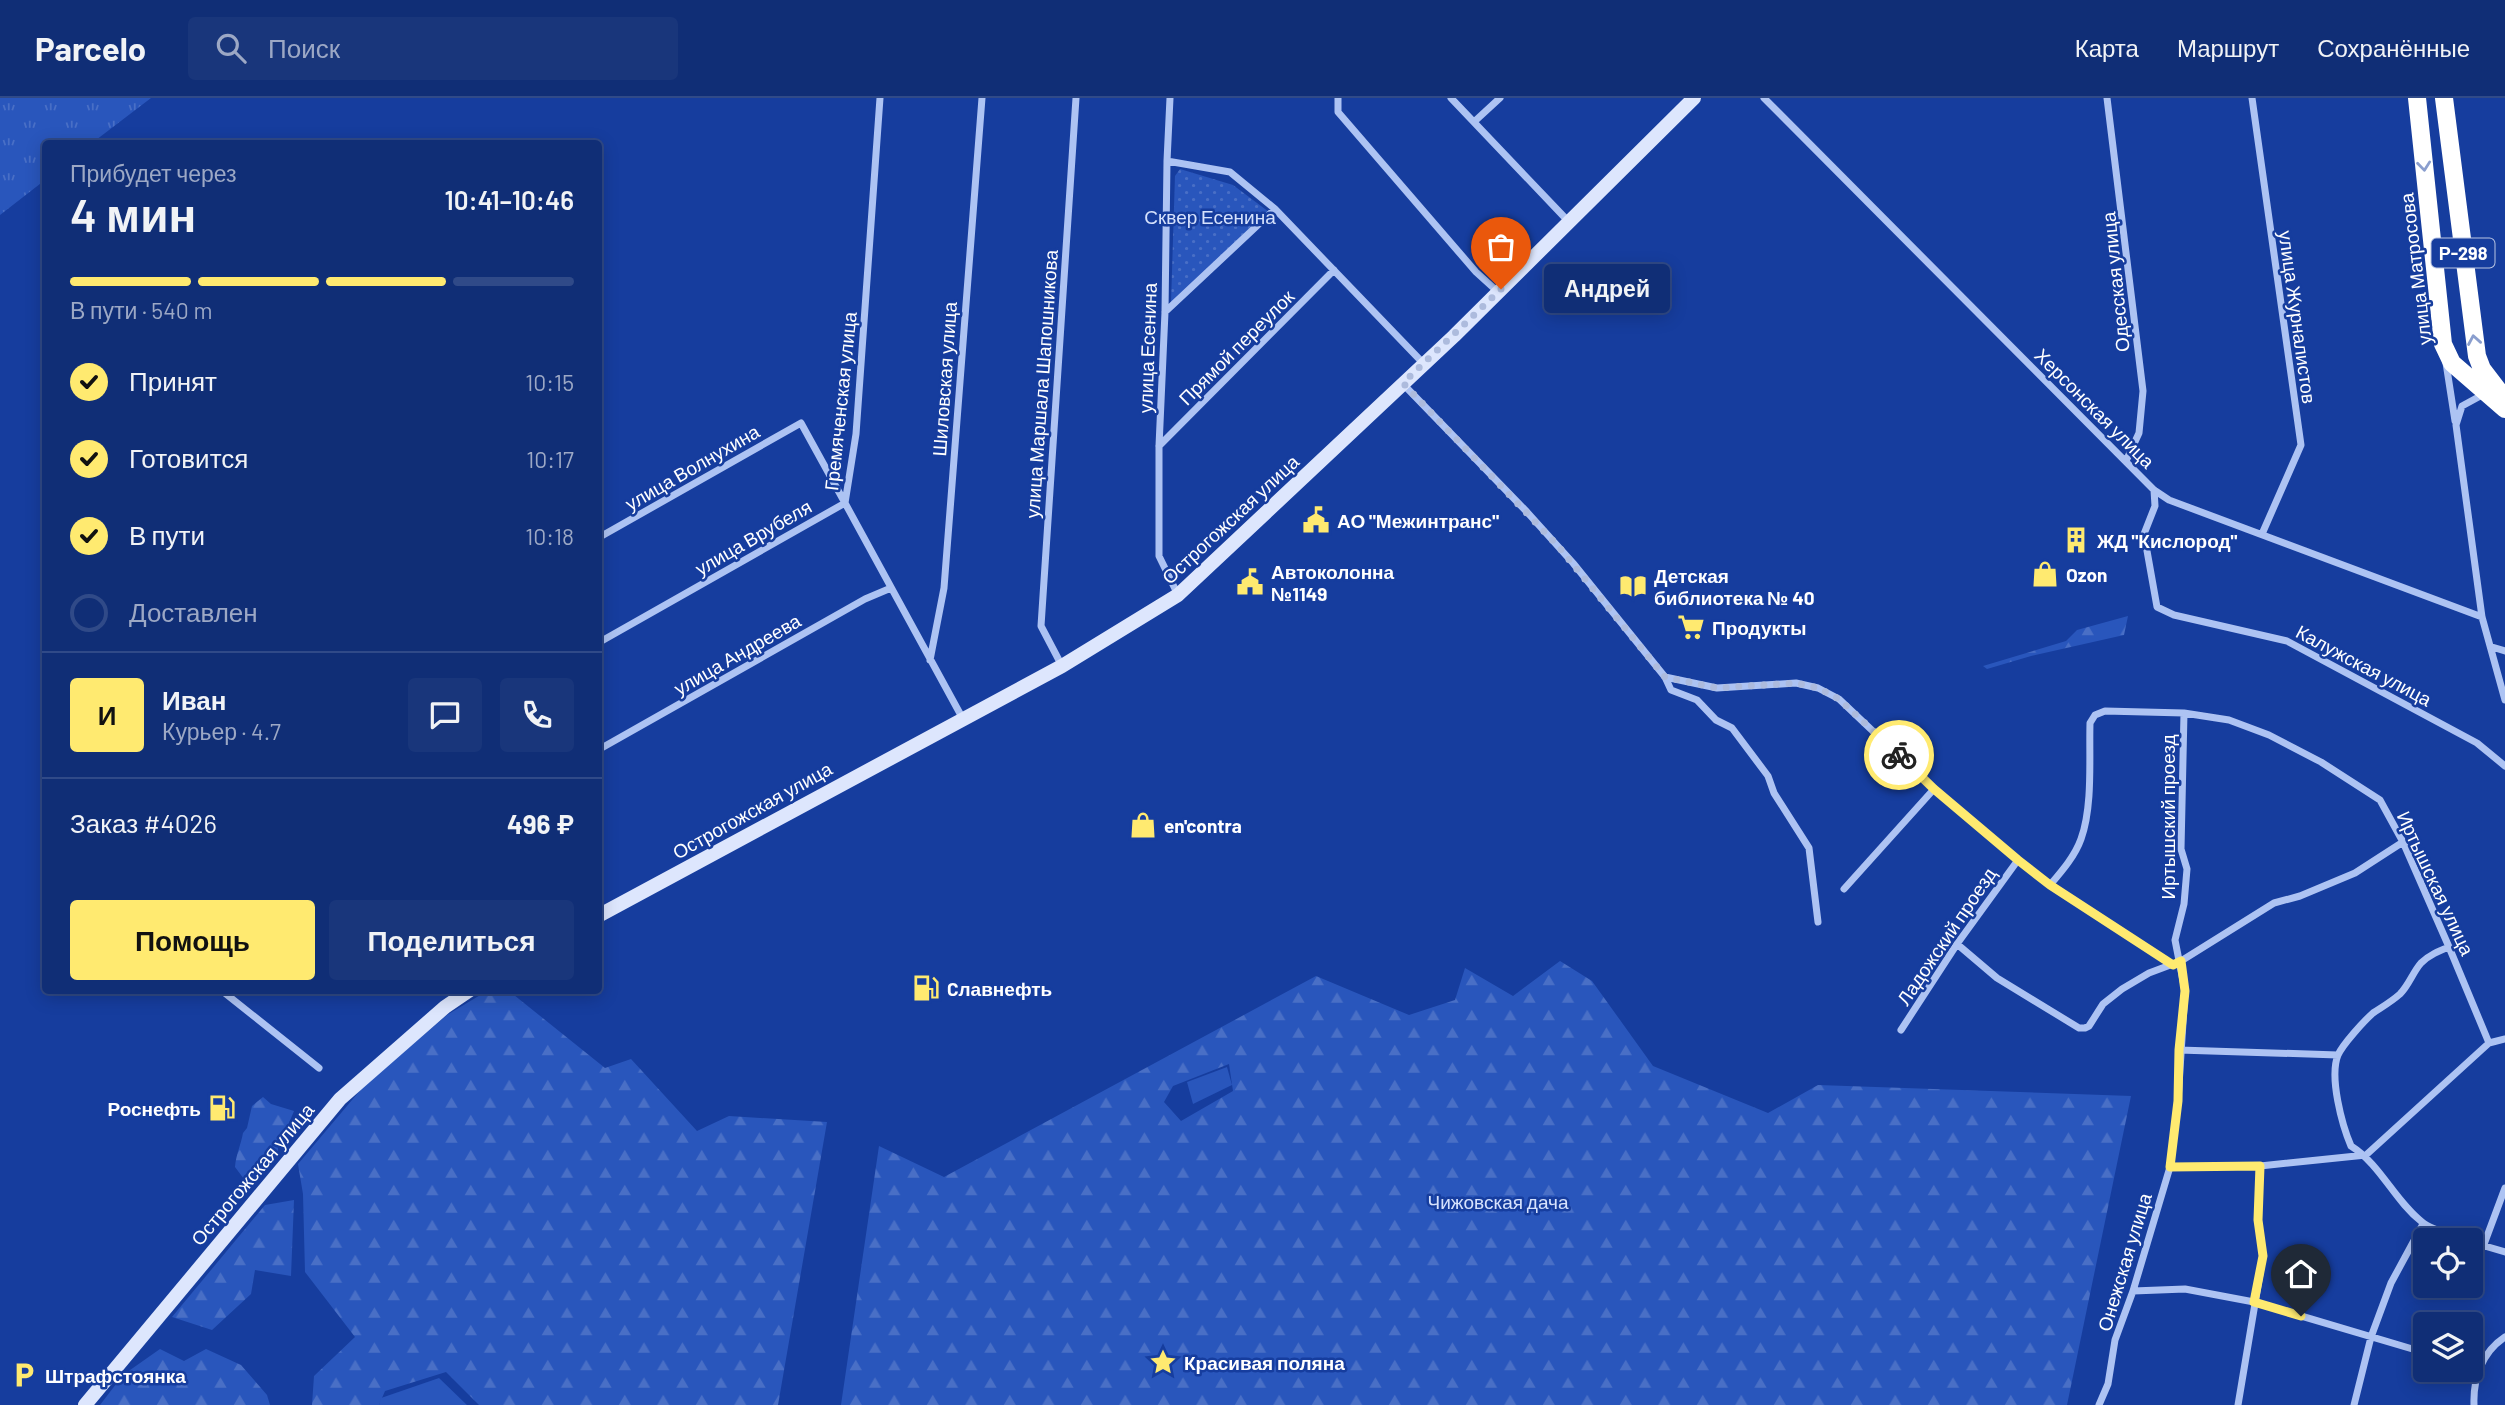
<!DOCTYPE html>
<html lang="ru">
<meta charset="utf-8">
<style>
:root{--surface:#102e76;--page:#19367b;--text:#f1f3f6;--muted:#9ca8c5;--line:#304a88;--accent:#ffea70}
body{margin:0;font-family:Barlow,sans-serif;background:var(--page);color:var(--text);height:100vh;display:flex;flex-direction:column;font-size:26px;white-space:nowrap}
*{box-sizing:border-box;margin:0}
p{font-size:23px;color:var(--muted)}
.icon{flex:none;width:38px;height:38px;fill:none;stroke:currentColor;stroke-width:2;stroke-linecap:round;stroke-linejoin:round}
.map{position:relative;flex:1;overflow:hidden}
.panel{position:absolute;left:42px;top:42px;width:560px;height:854px;display:flex;flex-direction:column;background:var(--surface);border-radius:7px;box-shadow:0 4px 18px #0003,0 0 0 2px var(--line)}
.panel>*{flex:none}
.tools{position:absolute;left:2413px;top:1130px;display:grid;gap:14px}
.tools a{display:grid;place-items:center;width:70px;height:70px;border-radius:7px;background:var(--surface);box-shadow:0 4px 18px #0003,0 0 0 2px var(--line);font-size:35px}
.pin{position:absolute;display:grid;place-items:center;width:60px;height:60px;color:#fff;margin:-72px -30px;border-radius:50% 50% 50% 0;rotate:-45deg;box-shadow:0 0 7px #0007}
.pin .icon{rotate:45deg}
.courier{position:absolute;display:grid;place-items:center;width:70px;height:70px;margin:-35px;border:5px solid #ffea70;border-radius:50%;background:#fff;color:#222;box-shadow:0 2px 9px #0007}
.bubble{position:absolute;height:49px;border-radius:7px;background:var(--surface);box-shadow:0 4px 18px #0003,0 0 0 2px var(--line);font-size:23px;font-weight:600;line-height:49px;text-align:center}
.head em{font-style:normal;font-weight:600}
.head div{display:flex;flex-direction:column-reverse}
.head{display:flex;align-items:center;justify-content:space-between;height:119px;padding:0 28px}
h1{font-size:46px;font-weight:600;line-height:52px}
.bar{display:grid;grid-template-columns:repeat(4,1fr);gap:10px 7px;align-content:center;height:84px;padding:0 28px}
.bar i{height:9px;border-radius:5px;background:var(--line)}
.bar .selected{background:var(--accent)}
.bar p{grid-column:span 4}
.line{display:flex;align-items:center;gap:18px;padding:0 28px;border-top:2px solid var(--line)}
.line div{flex:1}
.round{display:grid;place-items:center;flex:none;width:74px;height:74px;border-radius:7px;background:var(--page)}
ol{padding:0 28px;list-style:none}
li{display:flex;align-items:center;gap:21px;height:77px}
li p{margin-inline-start:auto}
li .icon{padding:7px;border-radius:50%;background:var(--accent);color:#111;stroke-width:4}
li:last-child{color:var(--muted)}
li i{width:38px;height:38px;border:4px solid var(--line);border-radius:50%}
.primary-button{display:flex;gap:14px;margin-top:auto;padding:14px 28px}
.primary-button a{flex:1;height:80px;border-radius:7px;background:var(--accent);color:#111;font-size:28px;font-weight:600;line-height:80px;text-align:center}
.primary-button a+a{background:var(--page);color:var(--text)}
header{display:flex;align-items:center;gap:42px;box-sizing:border-box;height:98px;padding:0 35px;background:var(--surface);border-bottom:2px solid var(--line)}
header strong{font-size:33px}
nav{display:flex;gap:38px;margin-inline-start:auto;font-size:24px}
.search{width:490px;height:63px;background:var(--page);display:flex;align-items:center;gap:18px;box-sizing:border-box;padding:0 24px;border-radius:7px;color:var(--muted);font-size:26px}
.map>svg:first-child{display:block}
</style>
<header>
<strong>Parcelo</strong>
<div class="search"><svg class="icon" aria-label="search" viewBox="0 0 24 24"><circle cx="10" cy="10" r="6"/><path d="M15 15l6 6"/></svg>Поиск</div>
<nav><a>Карта</a><a>Маршрут</a><a>Сохранённые</a></nav>
</header>
<div class="map">
<svg width="2505" height="1307" viewBox="0 0 2505 1307">
<defs>
<pattern id="grass-tufts" width="24" height="20" patternUnits="userSpaceOnUse" patternTransform="scale(1.75)"><rect width="24" height="20" fill="#2956bc"/><path d="M3 7l-1-3M5 7V3M7 7l1-3M15 17l-1-3M17 17v-4M19 17l1-3" fill="none" stroke="#496fc6"/></pattern>
<pattern id="forest-firs" width="22" height="20" patternUnits="userSpaceOnUse" patternTransform="scale(1.75)"><rect width="22" height="20" fill="#2956bc"/><path d="M5 1l3.5 6h-7zM16 11l3.5 6h-7z" fill="#496fc6"/></pattern>
<pattern id="park-dots" width="8" height="8" patternUnits="userSpaceOnUse" patternTransform="scale(1.75)"><rect width="8" height="8" fill="#2956bc"/><path d="M2 2h.1M6 6h.1" fill="none" stroke="#496fc6" stroke-width="1.8" stroke-linecap="round"/></pattern>
</defs>
<rect width="100%" height="100%" fill="#163d9e"/>
<path fill="url(#grass-tufts)" d="M 0,0 L 151,0 L 92,45 L 46,46 L 45,82 L 0,117 Z"/>
<path fill="url(#forest-firs)" fill-rule="evenodd" d="M 2128,518 L 2124,537 L 2031,558 L 1987,571 L 1983,568 L 2066,543 L 2077,532 Z
M 1560,863 L 1592,883 L 1653,968 L 1768,1015 L 1818,987 L 2131,998 L 2067,1307 L 841,1307 L 879,1048 L 944,1079 L 1316,878 L 1409,917 L 1455,902 L 1465,870 L 1513,898 ZM 1229,966 L 1233,993 L 1181,1023 L 1164,1004 L 1173,988 Z
M 487,893 L 509,893 L 605,970 L 631,961 L 697,1033 L 729,1018 L 827,1024 L 778,1307 L 479,1307 L 446,1274 L 385,1293 L 379,1307 L 312,1307 L 314,1278 L 355,1239 L 305,1174 L 303,1096 L 298,1066 L 363,989 L 447,917 Z
M 263,999 L 271,1006 L 294,1013 L 289,1025 L 278,1040 L 278,1057 L 257,1078 L 244,1081 L 235,1069 C 236,1056 241,1047 243,1035 L 247,1030 L 252,1008 Z
M 294,1102 L 291,1178 L 255,1172 L 251,1196 L 212,1232 L 172,1219 L 265,1107 Z
M 160,1251 L 184,1263 L 206,1251 L 241,1267 L 267,1297 L 270,1307 L 100,1307 L 123,1277 Z"/>
<path fill="url(#park-dots)" d="M 1180,71 L 1233,87 L 1269,114 L 1171,205 L 1175,78 Z"/>
<path fill="#2956bc" d="M 1227,969 L 1232,987 L 1193,1006 L 1187,984 Z
M 439,1280 L 467,1307 L 379,1307 L 381,1300 Z"/>
<g fill="none" stroke-linecap="round" stroke-linejoin="round">
<path stroke="#adc3f3" stroke-width="7" d="M 880,0 L 856,336 L 845,405 L 963,621
M 1170,0 L 1167,63 L 1165,214 L 1159,348 L 1159,458 L 1178,497
M 1338,0 L 1338,14 L 1476,174 L 1498,194
M 1451,0 L 1569,124
M 1764,0 L 2154,392 L 2169,402 L 2482,519
M 2107,0 L 2143,293 L 2139,335 L 2126,363
M 2252,0 L 2301,347 L 2262,436
M 1475,23 L 1500,0
M 1167,63 L 1230,74 L 1275,111 L 1424,266
M 1165,214 L 1275,111
M 2446,265 L 2455,323
M 1403,286 L 1527,414 L 1573,465 L 1665,579 L 1671,592 L 1697,602 L 1716,622 L 1732,630 L 1768,678 L 1774,695 L 1809,750 L 1818,824
M 2484,296 L 2462,308 L 2456,327 L 2482,519 L 2505,602
M 1159,348 L 1334,172
M 2154,392 L 2155,408 L 2144,436 L 2157,509 L 2174,517 L 2287,543 L 2477,645 L 2505,668
M 598,440 L 801,325 L 845,405 L 598,545
M 2492,549 L 2505,553
M 930,562 L 944,490 L 982,0
M 1062,568 L 1041,528 L 1076,0
M 1665,579 L 1717,590 L 1796,585 L 1818,590 L 1839,601 L 1934,691 L 2018,762 L 2050,787 L 2173,867
M 598,652 L 865,501 L 891,490
M 2050,787 C 2062,773 2075,758 2081,741 C 2093,708 2089,660 2090,625 L 2095,617 L 2105,613 L 2184,615 L 2229,622 L 2269,637 L 2321,664 L 2380,702 L 2403,744 L 2449,849 L 2489,945
M 1844,791 L 1934,691
M 1957,846 L 1997,880 L 2079,930 L 2085,930 L 2089,928 L 2103,906 L 2122,891 L 2149,875 L 2181,863 L 2274,805 L 2300,798 L 2355,775 L 2403,744
M 2449,849 C 2439,853 2429,857 2421,865 C 2413,874 2409,887 2400,896 C 2391,904 2382,909 2373,915 C 2364,923 2343,946 2338,957 C 2329,979 2342,1027 2351,1048 C 2381,1067 2394,1102 2422,1124 C 2433,1133 2454,1137 2468,1143
M 221,892 L 319,970
M 1901,932 L 1957,846 L 2018,762
M 2179,952 L 2338,957
M 2170,1069 L 2260,1068 L 2366,1057 L 2489,945 L 2505,941
M 2471,1144 L 2505,1154
M 2483,1149 L 2505,1090
M 2133,1193 L 2185,1191 L 2254,1204 L 2426,1255
M 2099,1307 L 2108,1286 L 2115,1242 L 2133,1193 L 2170,1069 L 2178,1003 L 2185,893 L 2175,842 L 2184,806 L 2187,771 L 2181,751 L 2184,615
M 2238,1307 L 2263,1158 L 2258,1122 L 2260,1068
M 2354,1307 L 2371,1239 L 2391,1185 L 2423,1126
M 2474,1307 C 2473,1280 2482,1254 2505,1239"/>
<path stroke="#dde6fd" stroke-width="14" d="M 598,818 L 1062,568 L 1178,497 L 1454,238 L 1694,0
M 85,1307 L 340,1001 L 445,909 L 470,892"/>
<path stroke="#fff" stroke-width="18" d="M 2417,0 L 2443,246 L 2452,265 L 2505,311
M 2444,0 L 2477,258 L 2482,271 L 2505,301"/>
</g>
<defs><path id="oneway-chevron" d="M-2-3.5L2.5 0L-2 3.5" fill="none" stroke-width="1.6" stroke-linecap="round" stroke-linejoin="round" transform="scale(1.75)"/></defs>
<g stroke="#8a9ece">
<use href="#oneway-chevron" transform="translate(2424 68) rotate(84)"/>
<use href="#oneway-chevron" transform="translate(2474 242) rotate(-100)"/>
</g>
<g fill="none" stroke-linecap="round" stroke-linejoin="round">
<path stroke="#adbbdd" stroke-width="7" stroke-dasharray="0 12.6" d="M 1501,191 L 1403,285 L 1558,448 L 1665,579 L 1717,590 L 1796,585 L 1818,590 L 1839,601 L 1899,657"/>
<path stroke="#ffea70" stroke-width="9" d="M 1899,657 L 1934,691 L 2018,762 L 2050,787 L 2173,867 L 2181,863 L 2185,893 L 2179,952 L 2178,1003 L 2170,1069 L 2260,1068 L 2258,1122 L 2263,1158 L 2254,1204 L 2301,1218"/>
</g>
<defs>
<g id="civic-bare" transform="scale(2.1)"><path d="M-.6-6.5H3V-4.5H.6V-3L4-1V1h2V6H-6V1h2V-1L-.6-3ZM-1.2 2.5V6h2.4V2.5Z" fill="#ffea70" stroke="#163d9e" stroke-width="2.5" paint-order="stroke"/></g>
<g id="building-bare" transform="scale(2.1)"><path d="M-4-6H4V6H1V3H-1V6H-4ZM-2.5-4.3h1.7v1.8h-1.7ZM.8-4.3h1.7v1.8H.8ZM-2.5-1h1.7V.8h-1.7ZM.8-1h1.7V.8H.8Z" fill="#ffea70" stroke="#163d9e" stroke-width="2.5" paint-order="stroke"/></g>
<g id="shop-bare" transform="scale(2.1)"><path d="M-5-2.5h2.3a2.7 3.5 0 0 1 5.4 0H5L5.5 6h-11ZM-1.5-2.5h3a1.5 2.3 0 0 0-3 0Z" fill="#ffea70" stroke="#163d9e" stroke-width="2.5" paint-order="stroke"/></g>
<g id="library-bare" transform="scale(2.1)"><path d="M-6-4Q-3-5.5-.7-3.5V5Q-3 3-6 4ZM6-4Q3-5.5 .7-3.5V5Q3 3 6 4Z" fill="#ffea70" stroke="#163d9e" stroke-width="2.5" paint-order="stroke"/></g>
<g id="supermarket-bare" transform="scale(2.1)"><path d="M-6-5.5h2.5l.6 2H6L4.5 2H-2.5L-4.4-4H-6ZM-1.5 3.2a1.3 1.3 0 1 0 .1 0ZM3 3.2a1.3 1.3 0 1 0 .1 0Z" fill="#ffea70" stroke="#163d9e" stroke-width="2.5" paint-order="stroke"/></g>
<g id="fuel-bare" transform="scale(2.1)"><path d="M-5.5-6h7V0h2V4h1.3V-2.5L3-4.5l.8-.8L6-3V5H2.5V1h-1V6h-7ZM-4.2-4.7v3.2H.2V-4.7Z" fill="#ffea70" stroke="#163d9e" stroke-width="2.5" paint-order="stroke"/></g>
<g id="sight-bare" transform="scale(2.1)"><path d="M0-6L1.8-2.2L6-1.7L2.9 1.2L3.7 5.4L0 3.3L-3.7 5.4L-2.9 1.2L-6-1.7L-1.8-2.2Z" fill="#ffea70" stroke="#163d9e" stroke-width="2.5" paint-order="stroke"/></g>
<g id="parking-bare" transform="scale(2.1)"><path d="M-3.5-5.5H1a3.5 3.5 0 0 1 0 7H-1V5.5H-3.5ZM-1-3.4V-.6H.8a1.4 1.4 0 0 0 0-2.8Z" fill="#ffea70" stroke="#163d9e" stroke-width="2.5" paint-order="stroke"/></g>
</defs>
<g fill-rule="evenodd">
<use href="#civic-bare" x="1316" y="422"/>
<use href="#building-bare" x="2076" y="442"/>
<use href="#shop-bare" x="2045" y="476"/>
<use href="#civic-bare" x="1250" y="484"/>
<use href="#library-bare" x="1633" y="488"/>
<use href="#supermarket-bare" x="1691" y="529"/>
<use href="#shop-bare" x="1143" y="727"/>
<use href="#fuel-bare" x="926" y="890"/>
<use href="#fuel-bare" x="222" y="1010"/>
<use href="#sight-bare" x="1163" y="1264"/>
<use href="#parking-bare" x="24" y="1277"/>
</g>
<g text-anchor="middle" dominant-baseline="central" stroke-width="5" stroke-linejoin="round" paint-order="stroke">
<rect fill="#163d9e" stroke="#b9c5e2" stroke-width="2" x="2431.5" y="140.5" width="63" height="29" rx="5"/>
<g font-size="18" font-weight="bold" fill="#fff">
<text x="2463" y="155">Р-298</text>
</g>
<g font-size="19" fill="#d6e2fd" stroke="#163d9e">
<text x="1210" y="118">Сквер Есенина</text>
<text x="1498" y="1103">Чижовская дача</text>
</g>
<g font-size="19" fill="#fff" stroke="#163d9e">
<text transform="translate(2415 171) rotate(-97)">улица Матросова</text>
<text transform="translate(2115 184) rotate(-96)">Одесская улица</text>
<text transform="translate(2298 219) rotate(82)">улица Журналистов</text>
<text transform="translate(1236 249) rotate(-45)">Прямой переулок</text>
<text transform="translate(1147 250) rotate(-88)">улица Есенина</text>
<text transform="translate(944 281) rotate(-86)">Шиловская улица</text>
<text transform="translate(1041 286) rotate(-86)">улица Маршала Шапошникова</text>
<text transform="translate(840 303) rotate(-84)">Гремяченская улица</text>
<text transform="translate(2095 310) rotate(45)">Херсонская улица</text>
<text transform="translate(692 369) rotate(-30)">улица Волнухина</text>
<text transform="translate(1230 421) rotate(-43)">Острогожская улица</text>
<text transform="translate(753 439) rotate(-30)">улица Врубеля</text>
<text transform="translate(737 556) rotate(-30)">улица Андреева</text>
<text transform="translate(2364 567) rotate(28)">Калужская улица</text>
<text transform="translate(752 712) rotate(-29)">Острогожская улица</text>
<text transform="translate(2167 719) rotate(-90)">Иртышский проезд</text>
<text transform="translate(2436 785) rotate(65)">Иртышская улица</text>
<text transform="translate(1946 838) rotate(-56)">Ладожский проезд</text>
<text transform="translate(252 1076) rotate(-50)">Острогожская улица</text>
<text transform="translate(2124 1164) rotate(-73)">Онежская улица</text>
</g>
<g font-size="19" font-weight="bold" fill="#fff" stroke="#163d9e" text-anchor="start">
<text x="1337" y="422">АО "Межинтранс"</text>
<text x="2097" y="442">ЖД "Кислород"</text>
<text x="1271" y="473">Автоколонна<tspan x="1271" dy="22">№1149</tspan></text>
<text x="2066" y="476">Ozon</text>
<text x="1654" y="477">Детская<tspan x="1654" dy="22">библиотека № 40</tspan></text>
<text x="1712" y="529">Продукты</text>
<text x="1164" y="727">en'contra</text>
<text x="947" y="890">Cлавнефть</text>
<text x="201" y="1010" text-anchor="end">Роснефть</text>
<text x="1184" y="1264">Красивая поляна</text>
<text x="45" y="1277">Штрафстоянка</text>
</g>
</g>
</svg>
<div class="tools">
<a><svg class="icon" aria-label="locate" viewBox="0 0 24 24"><circle cx="12" cy="12" r="6"/><path d="M12 2v4M12 18v4M2 12h4M18 12h4"/></svg></a>
<a><svg class="icon" aria-label="layers" viewBox="0 0 24 24"><path d="M12 4l9 5-9 5-9-5zM3 14l9 5 9-5"/></svg></a>
</div>
<div class="pin" style="left:1501px;top:191px;background:#ea580c"><svg class="icon" aria-label="bag" viewBox="0 0 24 24"><path d="M5 8h14l-1 12H6zM9 8a3 3 0 0 1 6 0"/></svg></div>
<div class="pin" style="left:2301px;top:1218px;background:#1f2937"><svg class="icon" aria-label="home" viewBox="0 0 24 24"><path d="M3 11l9-7 9 7M6 9v11h12V9"/></svg></div>
<div class="courier" style="left:1899px;top:657px"><svg class="icon" aria-label="bike" viewBox="0 0 24 24"><circle cx="6" cy="16" r="4"/><circle cx="18" cy="16" r="4"/><path d="M6 16l4-8h5l3 8M10 8l3 8H6M13 5h3"/></svg></div>
<div class="bubble" style="left:1544px;top:166px;width:126px">Андрей</div>
<section class="panel">
<div class="head"><div><h1>4 мин</h1><p>Прибудет через</p></div><em>10:41–10:46</em></div>
<div class="bar"><i class="selected"></i><i class="selected"></i><i class="selected"></i><i></i><p>В пути · 540 m</p></div>
<ol>
<li><svg class="icon" aria-label="check" viewBox="0 0 24 24"><path d="M5 12l5 5 9-10"/></svg>Принят<p>10:15</p></li>
<li><svg class="icon" aria-label="check" viewBox="0 0 24 24"><path d="M5 12l5 5 9-10"/></svg>Готовится<p>10:17</p></li>
<li><svg class="icon" aria-label="check" viewBox="0 0 24 24"><path d="M5 12l5 5 9-10"/></svg>В пути<p>10:18</p></li>
<li><i></i>Доставлен</li>
</ol>
<div class="line" style="height:126px"><b class="round" style="background:var(--accent);color:#111">И</b><div><b>Иван</b><p>Курьер · 4.7</p></div><a class="round"><svg class="icon" aria-label="chat" viewBox="0 0 24 24"><path d="M4 5h16v11H9l-5 4z"/></svg></a><a class="round"><svg class="icon" aria-label="phone" viewBox="0 0 24 24"><path d="M5 4h4l2 5-3 2q2 4 5 5l2-3 5 2v4C11 20 4 13 5 4z"/></svg></a></div>
<div class="line" style="height:91px"><div>Заказ #4026</div><b>496 ₽</b></div>
<div class="primary-button"><a>Помощь</a><a>Поделиться</a></div>
</section>
</div>
